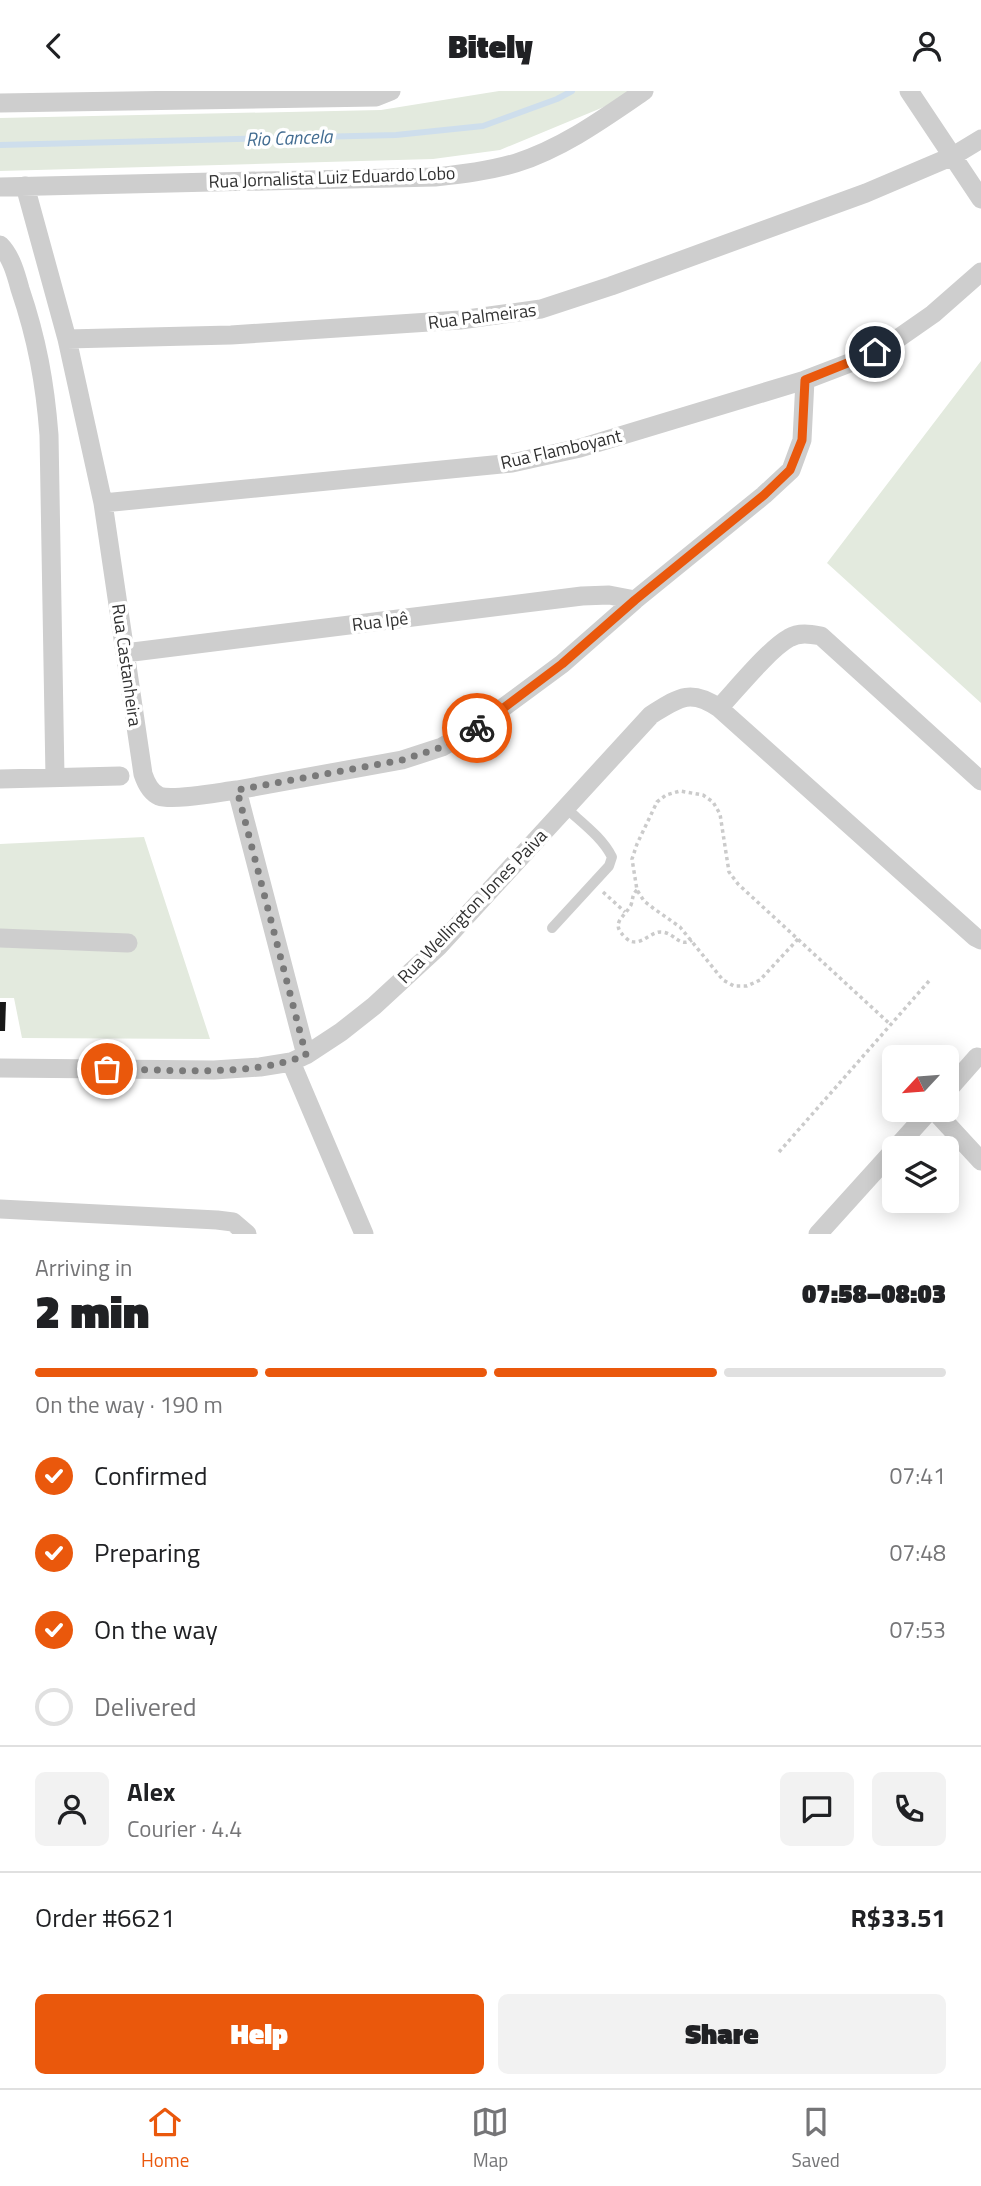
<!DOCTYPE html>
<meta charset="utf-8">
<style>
:root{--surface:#fff;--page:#f2f2f2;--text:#202124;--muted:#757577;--line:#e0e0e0;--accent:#ea580c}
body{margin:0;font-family:"Titillium Web",sans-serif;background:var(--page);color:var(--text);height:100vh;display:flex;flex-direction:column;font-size:26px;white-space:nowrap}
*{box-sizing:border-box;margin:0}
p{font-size:23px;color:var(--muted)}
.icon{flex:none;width:38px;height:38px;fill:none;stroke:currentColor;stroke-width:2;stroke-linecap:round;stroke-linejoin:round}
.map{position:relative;height:1143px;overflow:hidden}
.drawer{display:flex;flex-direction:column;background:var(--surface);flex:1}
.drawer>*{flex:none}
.needle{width:46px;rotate:244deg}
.buttons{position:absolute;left:882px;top:954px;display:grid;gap:14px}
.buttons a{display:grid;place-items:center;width:77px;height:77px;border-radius:10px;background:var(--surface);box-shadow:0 4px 18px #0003;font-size:35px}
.pin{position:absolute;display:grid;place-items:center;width:60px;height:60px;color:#fff;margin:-30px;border:4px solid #fff;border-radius:50%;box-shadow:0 2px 7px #0007}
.courier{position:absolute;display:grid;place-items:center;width:70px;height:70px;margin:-35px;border:5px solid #ea580c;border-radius:50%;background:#fff;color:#222;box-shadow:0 2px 9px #0007}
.summary em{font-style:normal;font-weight:800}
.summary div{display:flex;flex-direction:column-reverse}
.summary{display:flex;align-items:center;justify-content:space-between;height:119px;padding:0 35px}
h1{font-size:46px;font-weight:800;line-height:52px}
.bar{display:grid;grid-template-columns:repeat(4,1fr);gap:10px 7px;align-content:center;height:84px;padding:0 35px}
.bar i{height:9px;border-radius:5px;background:var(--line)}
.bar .selected{background:var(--accent)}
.bar p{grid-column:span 4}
.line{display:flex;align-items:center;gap:18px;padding:0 35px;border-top:2px solid var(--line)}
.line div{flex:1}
.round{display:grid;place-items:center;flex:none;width:74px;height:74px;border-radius:10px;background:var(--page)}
ol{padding:0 35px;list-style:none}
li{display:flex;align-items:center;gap:21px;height:77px}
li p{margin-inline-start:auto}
li .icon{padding:7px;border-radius:50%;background:var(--accent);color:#fff;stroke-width:4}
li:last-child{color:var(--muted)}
li i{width:38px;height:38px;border:4px solid var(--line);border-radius:50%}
.cta{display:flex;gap:14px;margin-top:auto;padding:14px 35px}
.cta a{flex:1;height:80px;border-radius:10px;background:var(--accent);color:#fff;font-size:28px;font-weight:800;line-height:80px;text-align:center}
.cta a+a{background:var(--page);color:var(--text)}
header{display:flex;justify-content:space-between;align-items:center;height:91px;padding:0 35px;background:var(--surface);font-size:32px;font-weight:800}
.dock{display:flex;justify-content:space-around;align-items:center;height:98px;border-top:2px solid var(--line);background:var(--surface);font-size:19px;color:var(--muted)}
.dock a{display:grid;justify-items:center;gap:4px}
.dock .selected{color:var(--accent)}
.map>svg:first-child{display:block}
</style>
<header><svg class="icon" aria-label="back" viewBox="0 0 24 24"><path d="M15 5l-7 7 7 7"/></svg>Bitely<svg class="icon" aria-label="person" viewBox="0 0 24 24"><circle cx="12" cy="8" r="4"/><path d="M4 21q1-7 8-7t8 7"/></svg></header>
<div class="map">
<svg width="981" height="1143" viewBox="0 0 981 1143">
<rect width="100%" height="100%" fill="#fff"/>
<path fill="#e3eade" d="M 499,0 L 634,0 L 623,8 L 500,59 L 433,68 L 0,80 L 0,27 L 381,19 Z
M 981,270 L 981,612 L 827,472 Z
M 144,746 L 210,948 L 22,947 L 14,907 L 0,907 L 0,753 Z"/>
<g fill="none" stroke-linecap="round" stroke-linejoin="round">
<path stroke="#cedeec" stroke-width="6" d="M 0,54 L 396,44 L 483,35 L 557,8 L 572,0"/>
</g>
<path fill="#181818" d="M 0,911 L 6,911 L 5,940 L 0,940 Z"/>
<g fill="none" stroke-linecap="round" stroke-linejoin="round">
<path stroke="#cbcbcb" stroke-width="3.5" stroke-dasharray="3.5 3.5" stroke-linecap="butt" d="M 637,799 C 632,804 633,808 631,814 C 624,827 609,832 626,847 C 629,850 631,851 636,851 C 645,850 653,840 662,841 C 675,842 679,857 692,849
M 603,801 L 625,821
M 798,848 L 760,889 L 747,895 L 734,895 L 723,889 L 680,836 L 653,817 L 644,810 L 637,799 L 632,768 L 637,753 L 657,711 L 666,704 L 680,700 L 703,704 L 713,711 L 720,723 L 729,781 L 738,793 L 891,934
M 779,1061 L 929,890"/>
<path stroke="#cecece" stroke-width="10" d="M 552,837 L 609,775 L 612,766 C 602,746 582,732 566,717"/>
<path stroke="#cecece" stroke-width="19" d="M 909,0 L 981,108
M 0,12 L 376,6 L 391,0
M 25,95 L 67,248 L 103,412 L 143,683 C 146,692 150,701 159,705 C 173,710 220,701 237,699 L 306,964
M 0,96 L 435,86 C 462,83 489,80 516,72 C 563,57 603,28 644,0
M 0,154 C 11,165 16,183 20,198 C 37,248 45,292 49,344 L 55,686
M 67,248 L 231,244 L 460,229 L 541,218 L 611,195 L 866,102 L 953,65 L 981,48
M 103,412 L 512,372 L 580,357 L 805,289 L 860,268 L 890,253 L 933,223 L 981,181
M 125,562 L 582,505 L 609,504 L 635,509
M 719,617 C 736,599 769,558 789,547 C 799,541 810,543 821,545 L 981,690
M 0,688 L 120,685
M 237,699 L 402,669 L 442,656 L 477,636 L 562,573 L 635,509 L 764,404 L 791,379 L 802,349 L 805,289
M 0,847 L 128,852
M 291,971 L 364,1143
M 0,977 L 214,979 L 260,976 L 291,971 L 306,964 L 341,941 L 374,915 L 438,856 L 651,624 C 678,607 690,597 719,617 L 975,846 L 981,849
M 947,1000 L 977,966
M 933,1018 L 981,1070
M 896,1057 L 931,1018
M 0,1118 L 217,1129 L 233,1131 L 247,1143
M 818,1143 L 894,1059"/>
</g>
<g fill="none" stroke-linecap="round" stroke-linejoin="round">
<path stroke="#797979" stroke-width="7" stroke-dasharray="0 12.6" d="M 107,978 C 166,978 252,987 306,964 L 237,699 L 402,669 L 442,656 L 477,637"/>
<path stroke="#ea580c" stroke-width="9" d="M 477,637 L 562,573 L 635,509 L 764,404 L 790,379 L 802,349 L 805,289 L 875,261"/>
</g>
<g text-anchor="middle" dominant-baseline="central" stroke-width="7" stroke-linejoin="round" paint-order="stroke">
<g font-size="18" fill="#313131" stroke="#fff">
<text transform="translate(332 86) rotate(-2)">Rua Jornalista Luiz Eduardo Lobo</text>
<text transform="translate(482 225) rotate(-7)">Rua Palmeiras</text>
<text transform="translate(561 358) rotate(-13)">Rua Flamboyant</text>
<text transform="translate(380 530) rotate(-7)">Rua Ipê</text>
<text transform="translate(127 574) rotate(82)">Rua Castanheira</text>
<text transform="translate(472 815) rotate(-46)">Rua Wellington Jones Paiva</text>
</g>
<g font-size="19" font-style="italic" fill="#426c91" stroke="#fff">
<text transform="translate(289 46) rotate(-2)">Rio Cancela</text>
</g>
</g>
</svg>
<div class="buttons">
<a><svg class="needle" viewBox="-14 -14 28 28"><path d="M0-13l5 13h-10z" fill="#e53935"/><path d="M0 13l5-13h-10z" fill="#757577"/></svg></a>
<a><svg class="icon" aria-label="layers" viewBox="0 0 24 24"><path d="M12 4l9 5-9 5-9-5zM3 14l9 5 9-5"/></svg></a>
</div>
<div class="pin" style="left:107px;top:978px;background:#ea580c"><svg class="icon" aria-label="bag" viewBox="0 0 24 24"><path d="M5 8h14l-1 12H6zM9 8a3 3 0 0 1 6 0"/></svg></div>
<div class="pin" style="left:875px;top:261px;background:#1f2937"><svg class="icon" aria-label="home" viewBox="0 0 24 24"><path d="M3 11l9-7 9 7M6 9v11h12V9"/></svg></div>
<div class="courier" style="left:477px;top:637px"><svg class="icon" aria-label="bike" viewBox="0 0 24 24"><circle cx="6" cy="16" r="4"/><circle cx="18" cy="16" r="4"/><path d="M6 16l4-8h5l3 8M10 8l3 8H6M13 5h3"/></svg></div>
</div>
<section class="drawer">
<div class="summary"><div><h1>2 min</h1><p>Arriving in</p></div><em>07:58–08:03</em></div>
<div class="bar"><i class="selected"></i><i class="selected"></i><i class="selected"></i><i></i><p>On the way · 190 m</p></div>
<ol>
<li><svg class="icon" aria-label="check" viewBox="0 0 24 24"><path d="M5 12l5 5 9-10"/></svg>Confirmed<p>07:41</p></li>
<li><svg class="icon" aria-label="check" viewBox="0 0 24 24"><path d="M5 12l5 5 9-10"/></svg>Preparing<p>07:48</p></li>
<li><svg class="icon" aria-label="check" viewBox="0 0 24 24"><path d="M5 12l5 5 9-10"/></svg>On the way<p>07:53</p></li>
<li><i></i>Delivered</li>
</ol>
<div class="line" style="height:126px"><a class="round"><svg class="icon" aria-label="person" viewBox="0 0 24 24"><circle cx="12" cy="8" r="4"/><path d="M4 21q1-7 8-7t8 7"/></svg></a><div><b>Alex</b><p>Courier · 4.4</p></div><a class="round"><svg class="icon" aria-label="chat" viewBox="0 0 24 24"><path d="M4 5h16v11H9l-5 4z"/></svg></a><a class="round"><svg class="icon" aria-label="phone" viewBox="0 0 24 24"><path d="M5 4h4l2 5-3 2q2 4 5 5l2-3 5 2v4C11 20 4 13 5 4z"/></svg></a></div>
<div class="line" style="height:91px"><div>Order #6621</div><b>R$33.51</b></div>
<div class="cta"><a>Help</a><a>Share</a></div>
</section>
<nav class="dock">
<a class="selected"><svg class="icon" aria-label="home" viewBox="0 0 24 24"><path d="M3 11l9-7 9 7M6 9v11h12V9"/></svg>Home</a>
<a><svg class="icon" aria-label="map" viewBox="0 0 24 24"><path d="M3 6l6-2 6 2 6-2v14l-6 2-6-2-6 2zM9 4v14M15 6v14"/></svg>Map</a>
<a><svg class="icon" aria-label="saved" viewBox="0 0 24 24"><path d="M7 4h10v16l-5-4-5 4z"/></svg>Saved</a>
</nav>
